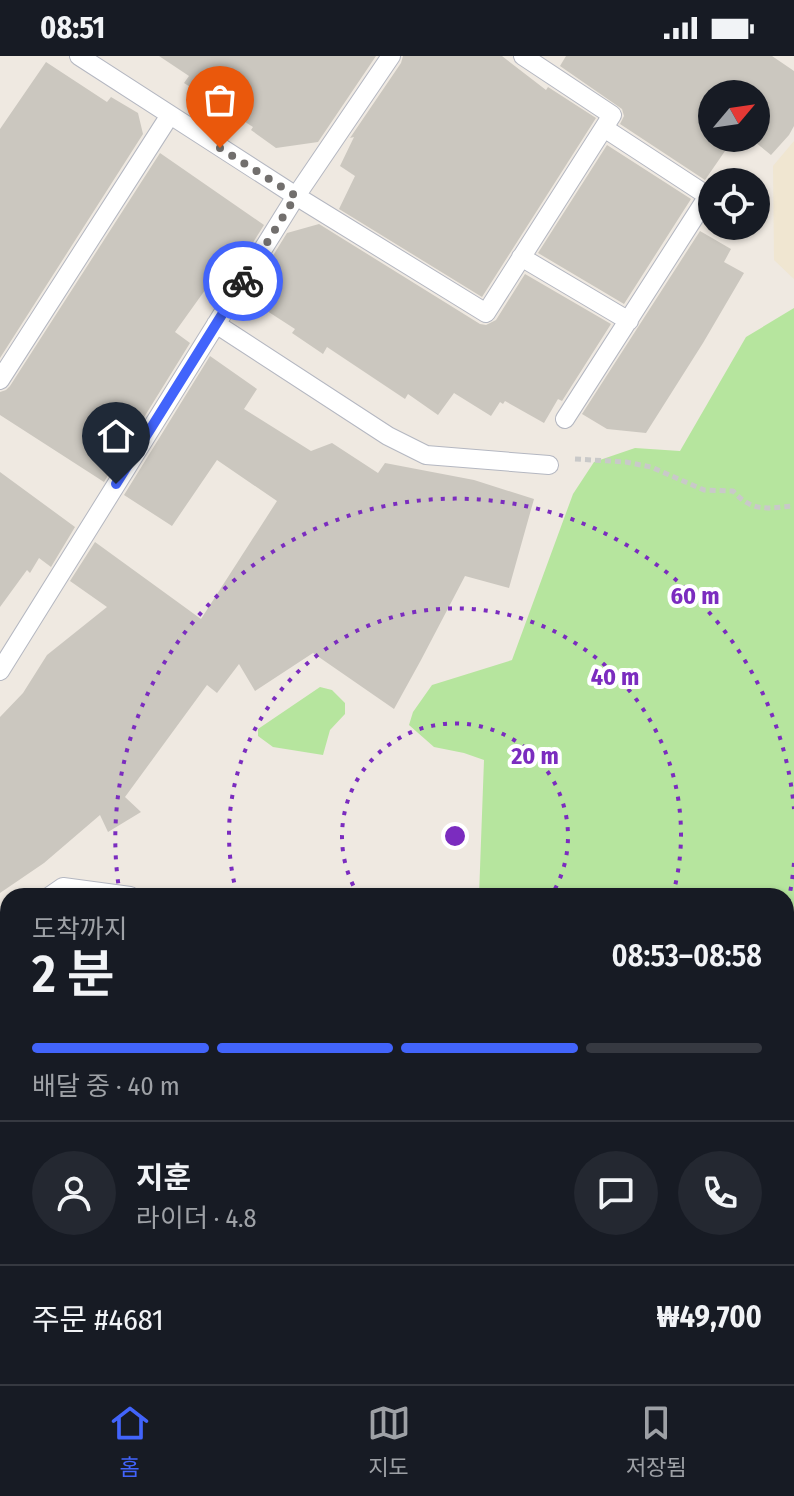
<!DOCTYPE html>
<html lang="ko">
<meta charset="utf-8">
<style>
:root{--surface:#171b24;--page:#242831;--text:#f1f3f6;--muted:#9ea1a6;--line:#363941;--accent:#4264fb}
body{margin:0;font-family:"Fira Sans Condensed","Noto Sans KR",sans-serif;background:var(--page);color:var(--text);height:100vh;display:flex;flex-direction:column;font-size:30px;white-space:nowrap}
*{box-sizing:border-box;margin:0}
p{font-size:26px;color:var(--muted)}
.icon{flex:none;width:44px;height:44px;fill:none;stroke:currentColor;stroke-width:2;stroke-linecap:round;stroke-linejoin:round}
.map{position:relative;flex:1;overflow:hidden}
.panel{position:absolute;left:0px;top:832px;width:794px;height:496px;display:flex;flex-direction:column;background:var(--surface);border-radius:24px 24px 0 0;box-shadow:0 2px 6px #0004}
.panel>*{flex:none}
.needle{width:52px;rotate:61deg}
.tools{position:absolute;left:698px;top:24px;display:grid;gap:16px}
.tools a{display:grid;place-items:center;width:72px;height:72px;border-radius:50%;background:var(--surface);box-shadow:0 2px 6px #0004;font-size:40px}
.pin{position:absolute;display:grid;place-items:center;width:68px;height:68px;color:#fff;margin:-82px -34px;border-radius:50% 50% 50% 0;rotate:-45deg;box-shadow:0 0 8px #0007}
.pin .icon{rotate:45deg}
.courier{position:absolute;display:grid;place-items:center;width:80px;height:80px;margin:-40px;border:6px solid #4264fb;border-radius:50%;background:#fff;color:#222;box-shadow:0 2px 10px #0007}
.head em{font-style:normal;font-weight:600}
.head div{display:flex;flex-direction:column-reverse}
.head{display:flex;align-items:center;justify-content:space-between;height:136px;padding:0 32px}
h1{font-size:52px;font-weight:600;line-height:60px}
.bar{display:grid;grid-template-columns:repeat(4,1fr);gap:12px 8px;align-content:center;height:96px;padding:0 32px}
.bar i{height:10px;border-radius:6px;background:var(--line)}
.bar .selected{background:var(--accent)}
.bar p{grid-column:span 4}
.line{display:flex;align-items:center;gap:20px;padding:0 32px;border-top:2px solid var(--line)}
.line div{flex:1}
.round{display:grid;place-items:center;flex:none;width:84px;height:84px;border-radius:42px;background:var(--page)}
.status{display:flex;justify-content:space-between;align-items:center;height:56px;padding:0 40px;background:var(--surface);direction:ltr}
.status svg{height:22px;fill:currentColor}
.dock{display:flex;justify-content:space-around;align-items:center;height:112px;border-top:2px solid var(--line);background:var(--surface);font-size:22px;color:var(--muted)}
.dock a{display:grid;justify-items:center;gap:4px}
.dock .selected{color:var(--accent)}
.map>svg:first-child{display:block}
</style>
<div class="status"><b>08:51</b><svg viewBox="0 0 49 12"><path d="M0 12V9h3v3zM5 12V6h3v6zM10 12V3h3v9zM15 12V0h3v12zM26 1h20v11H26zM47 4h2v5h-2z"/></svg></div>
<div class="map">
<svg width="794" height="1328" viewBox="0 0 794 1328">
<rect width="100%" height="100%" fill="#efe9e1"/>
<path fill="#f0e6d1" d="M 794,85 L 794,223 L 774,204 L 773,110 Z"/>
<path fill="#b6e59e" d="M 794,252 L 794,1328 L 461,1328 L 461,1320 L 786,1320 L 786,840 L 479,840 L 484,704 L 464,697 L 434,691 L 409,669 L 413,656 L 432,629 L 512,604 L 573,438 L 594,406 L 635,392 L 680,395 L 746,281 Z
M 320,631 L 332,634 L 345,647 L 345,658 L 330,674 L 323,699 L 273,691 L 258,680 L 258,673 Z
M 273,1320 L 316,1320 L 318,1328 L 273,1328 Z"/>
<path fill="#cbc7bf" d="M 159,0 L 376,0 L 318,86 L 276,92 L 251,74 L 253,71 L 184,27 L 189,20 Z
M 403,0 L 502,0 L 546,34 L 548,31 L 596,62 L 482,241 L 339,153 L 355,120 L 340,110 L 354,81 L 350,82 L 401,7 Z
M 566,0 L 772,0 L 794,15 L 794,70 L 789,79 L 771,99 L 750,82 L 756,82 L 756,38 L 712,38 L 712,82 L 734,82 L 705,124 L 620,68 L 624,60 L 622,53 L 560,10 Z
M 46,6 L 107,46 L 111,41 L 138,57 L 143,78 L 0,302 L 0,73 Z
M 607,89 L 691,143 L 624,248 L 538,197 Z
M 160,97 L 264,169 L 234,217 L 223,209 L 175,276 L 190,287 L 104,426 L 0,359 L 0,336 L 6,334 L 10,330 Z
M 319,168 L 480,268 L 486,269 L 496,264 L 525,218 L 611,268 L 562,345 L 558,343 L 544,367 L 505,345 L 503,348 L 500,346 L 491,360 L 454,337 L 438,359 L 408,338 L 405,343 L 327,291 L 323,298 L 292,277 L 295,273 L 264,253 L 266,241 L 253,232 L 287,177 Z
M 700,175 L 731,193 L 724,206 L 744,217 L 703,287 L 646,377 L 607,373 L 582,358 Z
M 210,300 L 257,333 L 244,353 L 311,395 L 332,387 L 378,417 L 385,407 L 474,424 L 534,443 L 509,532 L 465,520 L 421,604 L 394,653 L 313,597 L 255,635 L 239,608 L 217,637 L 207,629 L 125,741 L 141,756 L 108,776 L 100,759 L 44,807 L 0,837 L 0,661 L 23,637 L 47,599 L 107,551 L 70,525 L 95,486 L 201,563 L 277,445 L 217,404 L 172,470 L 124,439 Z
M 0,416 L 75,471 L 51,511 L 39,502 L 30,517 L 27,514 L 0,551 Z"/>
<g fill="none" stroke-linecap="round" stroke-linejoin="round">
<g stroke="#b4b7c1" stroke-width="20">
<path id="service" d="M 79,0 L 296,140 L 486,257 L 612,59 L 523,0
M 521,201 L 629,265
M 216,268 L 388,380 L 426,399 L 549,409
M 0,324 L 170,59
M 565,363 L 708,140 L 604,72
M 0,615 L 296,140 L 391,0
M 50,840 L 63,831 L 130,840
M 0,875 L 8,871
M 0,1178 L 8,1179
M 249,1320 L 250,1320"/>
</g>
<path stroke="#c9c9c9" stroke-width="5" stroke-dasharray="6 4" stroke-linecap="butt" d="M 575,403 L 626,406 L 651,411 L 704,434 L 733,435 C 753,457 767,452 794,450"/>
<use href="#service" stroke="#fff" stroke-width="18"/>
</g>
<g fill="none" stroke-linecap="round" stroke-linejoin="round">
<path stroke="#726f6d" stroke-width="8" stroke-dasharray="0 14.4" d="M 220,92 L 296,140 L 243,225"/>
<path stroke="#4264fb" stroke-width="10" d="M 116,428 L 243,225"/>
</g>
<g fill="none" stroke="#7b2cbf" stroke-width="4" stroke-dasharray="4 8">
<path d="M359 840A113 113 0 1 1 551 840"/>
<path d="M237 838A226 226 0 1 1 673 838"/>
<path d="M794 807A340 340 0 0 1 786 856M120 839A340 340 0 1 1 794 753"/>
</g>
<circle cx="455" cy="780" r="12" fill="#7b2cbf" stroke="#fff" stroke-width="4"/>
<g font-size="24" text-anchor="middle" font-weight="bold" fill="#7b2cbf" stroke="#fff" stroke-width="8" stroke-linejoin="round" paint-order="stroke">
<text x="695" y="548">60 m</text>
<text x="615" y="629">40 m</text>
<text x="535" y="708">20 m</text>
</g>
</svg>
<div class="tools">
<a><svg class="needle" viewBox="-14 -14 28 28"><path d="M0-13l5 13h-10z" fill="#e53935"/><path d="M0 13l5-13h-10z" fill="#9ea1a6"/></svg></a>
<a><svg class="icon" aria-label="locate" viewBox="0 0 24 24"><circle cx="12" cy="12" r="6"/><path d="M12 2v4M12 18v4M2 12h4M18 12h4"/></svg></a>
</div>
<div class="pin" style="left:220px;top:92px;background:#ea580c"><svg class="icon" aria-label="bag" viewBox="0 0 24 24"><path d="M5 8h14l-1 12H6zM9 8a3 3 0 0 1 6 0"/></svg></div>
<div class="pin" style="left:116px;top:428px;background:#1f2937"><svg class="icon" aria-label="home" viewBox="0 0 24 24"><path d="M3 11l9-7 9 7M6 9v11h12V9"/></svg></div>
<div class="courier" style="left:243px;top:225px"><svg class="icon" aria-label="bike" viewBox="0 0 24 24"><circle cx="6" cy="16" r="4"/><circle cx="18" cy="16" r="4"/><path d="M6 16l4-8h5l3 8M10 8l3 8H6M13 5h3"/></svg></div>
<section class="panel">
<div class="head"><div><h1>2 분</h1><p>도착까지</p></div><em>08:53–08:58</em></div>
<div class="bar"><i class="selected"></i><i class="selected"></i><i class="selected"></i><i></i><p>배달 중 · 40 m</p></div>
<div class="line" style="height:144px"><a class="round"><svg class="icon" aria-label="person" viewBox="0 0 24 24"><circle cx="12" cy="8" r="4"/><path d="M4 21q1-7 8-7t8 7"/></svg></a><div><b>지훈</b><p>라이더 · 4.8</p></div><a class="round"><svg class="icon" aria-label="chat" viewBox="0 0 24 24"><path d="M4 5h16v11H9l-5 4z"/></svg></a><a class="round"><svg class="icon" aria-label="phone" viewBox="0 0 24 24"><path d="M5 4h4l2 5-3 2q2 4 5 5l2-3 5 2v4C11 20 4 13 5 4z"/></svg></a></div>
<div class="line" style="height:104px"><div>주문 #4681</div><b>₩49,700</b></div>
</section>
</div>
<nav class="dock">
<a class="selected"><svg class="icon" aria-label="home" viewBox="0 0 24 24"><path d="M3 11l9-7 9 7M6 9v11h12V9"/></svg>홈</a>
<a><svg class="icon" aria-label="map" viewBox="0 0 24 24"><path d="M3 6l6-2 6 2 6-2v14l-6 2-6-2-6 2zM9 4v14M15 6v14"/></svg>지도</a>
<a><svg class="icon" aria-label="saved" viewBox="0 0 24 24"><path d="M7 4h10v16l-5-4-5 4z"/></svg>저장됨</a>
</nav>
